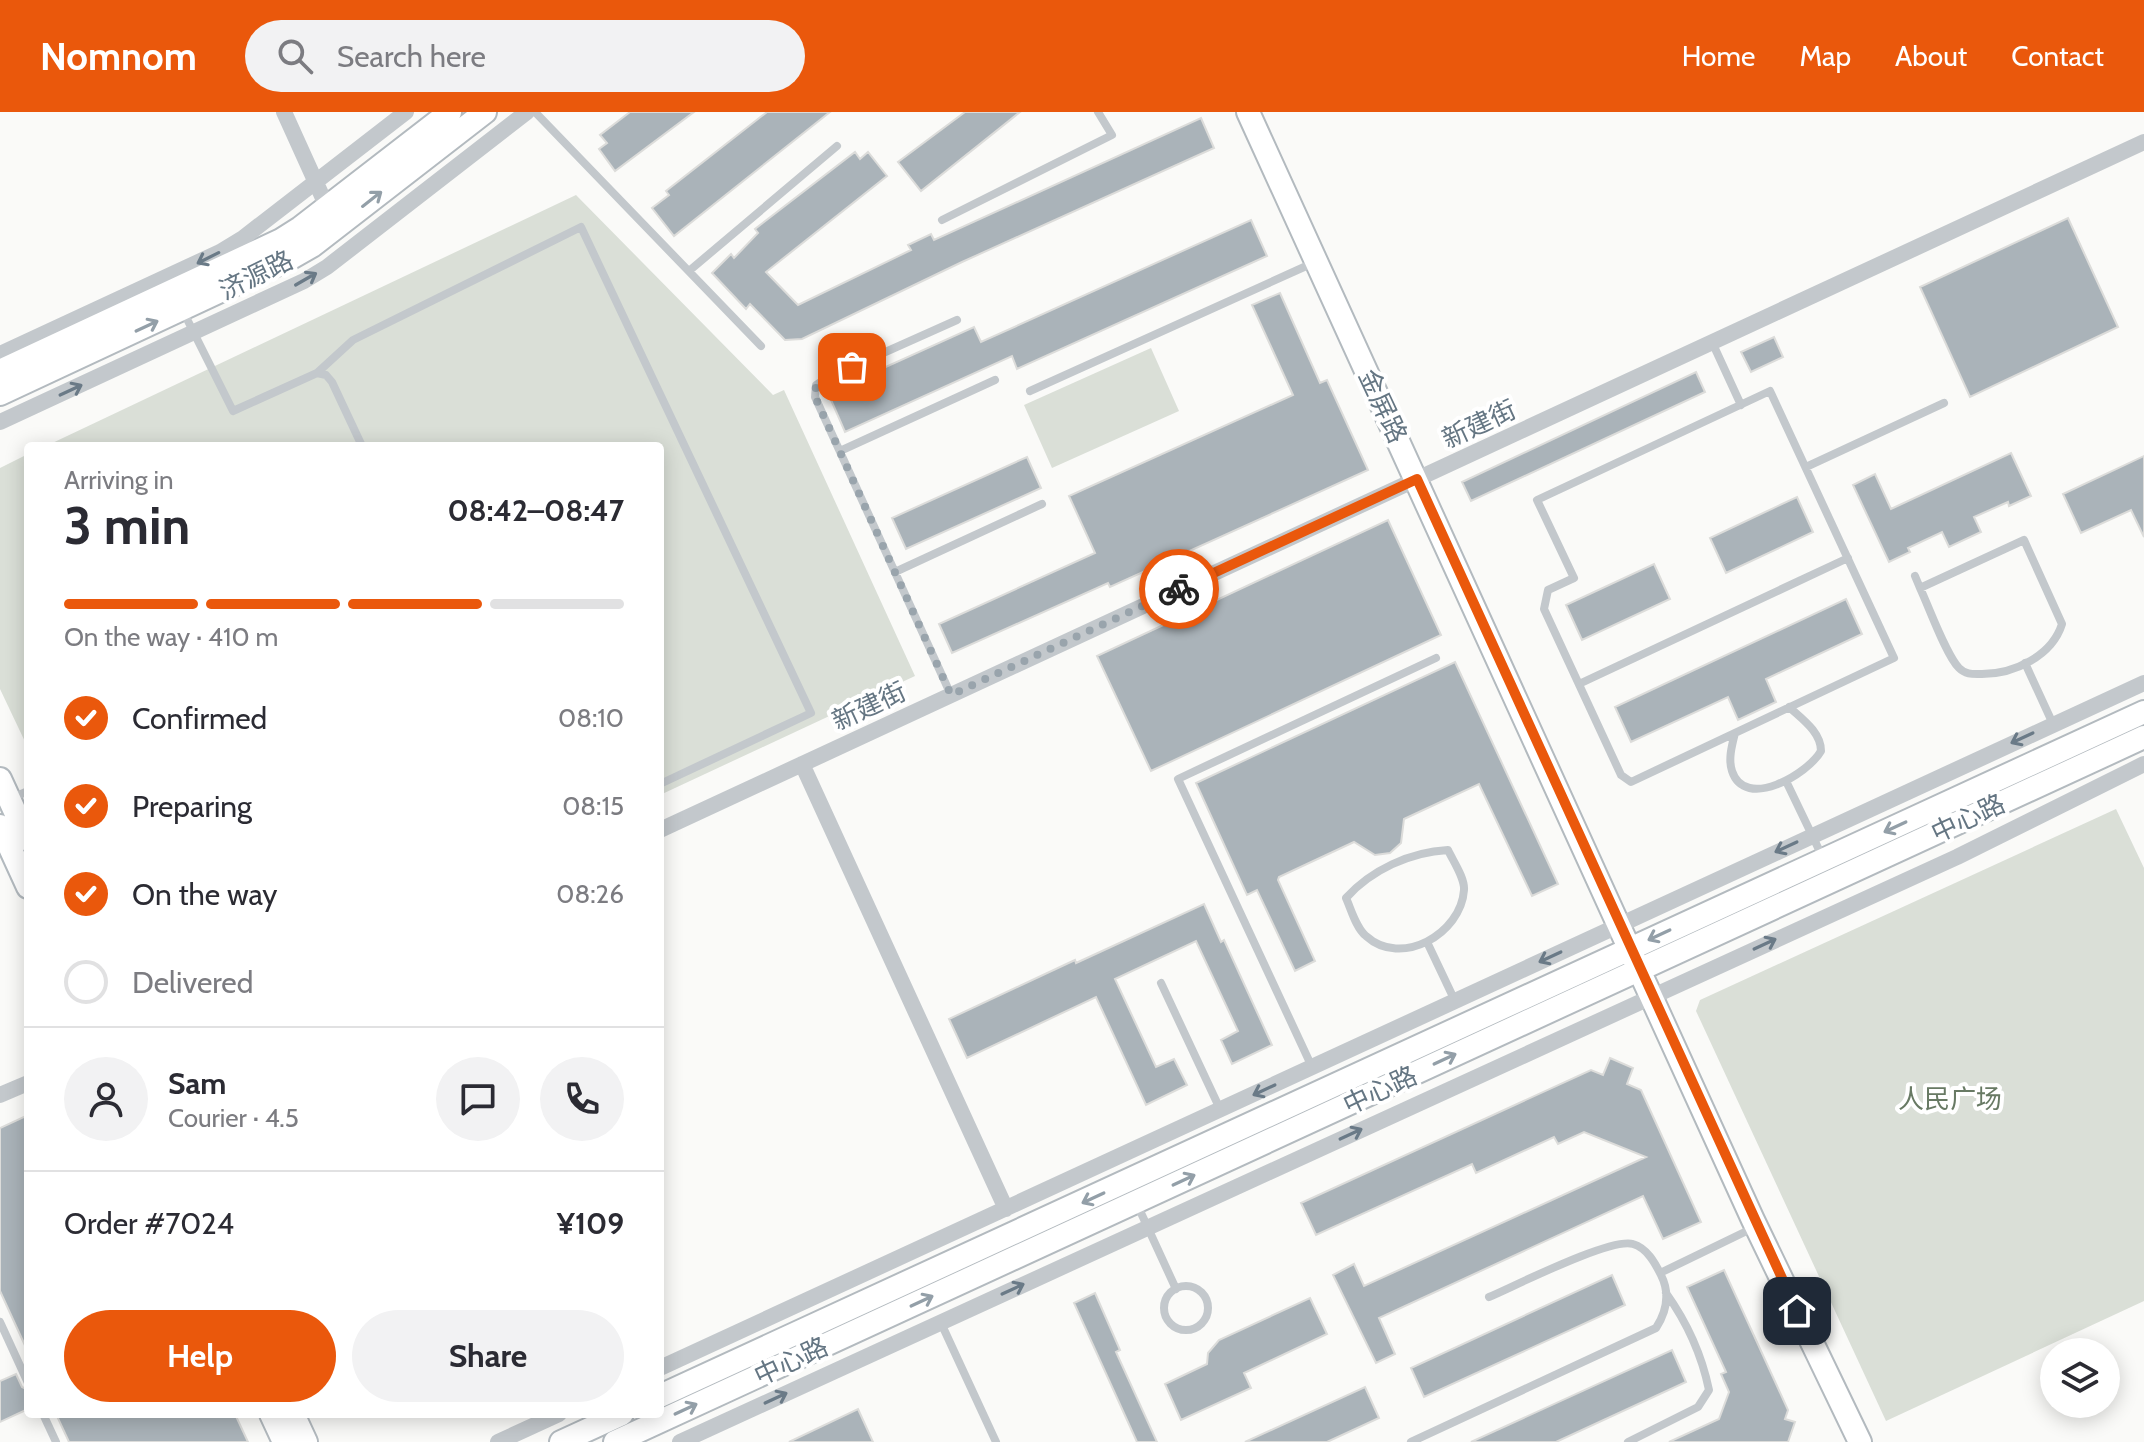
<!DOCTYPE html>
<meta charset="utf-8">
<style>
:root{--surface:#fff;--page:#f2f2f3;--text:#2b2b33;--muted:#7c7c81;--line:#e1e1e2;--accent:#ea580c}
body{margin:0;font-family:Cabin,"Noto Sans SC",sans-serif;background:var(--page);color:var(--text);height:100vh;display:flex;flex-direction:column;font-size:30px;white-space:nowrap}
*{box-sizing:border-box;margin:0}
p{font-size:26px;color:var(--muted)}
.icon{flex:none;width:44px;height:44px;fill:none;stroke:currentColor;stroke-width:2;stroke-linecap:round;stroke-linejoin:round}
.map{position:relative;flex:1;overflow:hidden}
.sheet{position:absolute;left:24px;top:330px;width:640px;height:976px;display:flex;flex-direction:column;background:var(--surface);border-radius:8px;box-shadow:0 4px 20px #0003}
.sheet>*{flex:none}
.controls{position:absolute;left:2040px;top:1226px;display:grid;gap:16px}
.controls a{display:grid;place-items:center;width:80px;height:80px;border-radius:50%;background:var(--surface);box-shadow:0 4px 20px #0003;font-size:40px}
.pin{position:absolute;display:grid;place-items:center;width:68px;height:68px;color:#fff;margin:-34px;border-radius:16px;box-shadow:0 4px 12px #0006}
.courier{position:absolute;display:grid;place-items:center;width:80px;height:80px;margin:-40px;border:6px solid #ea580c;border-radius:50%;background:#fff;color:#222;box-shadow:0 2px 10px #0007}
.headline em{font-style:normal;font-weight:800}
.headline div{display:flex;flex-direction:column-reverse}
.headline{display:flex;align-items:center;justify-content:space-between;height:136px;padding:0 40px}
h1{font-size:52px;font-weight:800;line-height:60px}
.bar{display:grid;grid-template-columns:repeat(4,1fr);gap:12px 8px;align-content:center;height:96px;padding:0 40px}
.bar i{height:10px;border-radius:6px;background:var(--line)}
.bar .selected{background:var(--accent)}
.bar p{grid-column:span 4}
.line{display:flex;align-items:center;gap:20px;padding:0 40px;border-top:2px solid var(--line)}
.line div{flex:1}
.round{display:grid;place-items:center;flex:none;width:84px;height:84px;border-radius:42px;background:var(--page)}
ol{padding:0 40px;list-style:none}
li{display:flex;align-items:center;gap:24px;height:88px}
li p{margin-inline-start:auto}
li .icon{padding:8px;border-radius:50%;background:var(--accent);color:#fff;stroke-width:4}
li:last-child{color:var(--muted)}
li i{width:44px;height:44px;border:4px solid var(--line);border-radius:50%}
.action{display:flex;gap:16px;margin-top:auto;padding:16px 40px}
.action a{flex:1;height:92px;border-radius:48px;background:var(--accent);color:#fff;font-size:32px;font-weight:800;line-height:92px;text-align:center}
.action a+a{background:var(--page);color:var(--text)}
header{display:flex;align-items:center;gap:48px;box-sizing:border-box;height:112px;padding:0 40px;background:var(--accent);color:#fff}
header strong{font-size:38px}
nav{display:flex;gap:44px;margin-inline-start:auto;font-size:28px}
.search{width:560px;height:72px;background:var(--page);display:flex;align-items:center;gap:20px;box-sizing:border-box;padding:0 28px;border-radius:44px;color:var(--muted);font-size:30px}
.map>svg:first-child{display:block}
</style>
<header>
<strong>Nomnom</strong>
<div class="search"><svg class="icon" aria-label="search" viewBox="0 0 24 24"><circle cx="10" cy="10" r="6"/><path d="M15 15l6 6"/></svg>Search here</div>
<nav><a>Home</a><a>Map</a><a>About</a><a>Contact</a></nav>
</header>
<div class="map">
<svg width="2144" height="1330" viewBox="0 0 2144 1330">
<rect width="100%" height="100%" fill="#fafaf8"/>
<path fill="#dadfd7" d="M 576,83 L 773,283 L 784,278 L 915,564 L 660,683 L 660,334 L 46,334 Z
M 1151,236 L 1179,299 L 1052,356 L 1024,293 Z
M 28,342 L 28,636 L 0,577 L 0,356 Z
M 2116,697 L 2144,756 L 2144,1189 L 1886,1309 L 1696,899 L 1700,888 Z"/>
<path fill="#aab3b9" stroke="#dcdcda" stroke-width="2" d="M 630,0 L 694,0 L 615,59 L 599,37 L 607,31 L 600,23 Z
M 767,0 L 830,0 L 674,124 L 652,96 L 669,83 L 666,79 Z
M 965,0 L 1020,0 L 921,79 L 898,50 Z
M 1201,6 L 1214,36 L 962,150 L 802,227 L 785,228 L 750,192 L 746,197 L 712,161 L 731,142 L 734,146 L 758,121 L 755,117 L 855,40 L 860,47 L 868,40 L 887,64 L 766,160 L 798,193 L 911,138 L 908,133 L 931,122 L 934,128 Z
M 2068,106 L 2118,215 L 1970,285 L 1920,175 Z
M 1251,108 L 1267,144 L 1017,257 L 1012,244 L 845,320 L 828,281 L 974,215 L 981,230 Z
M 1280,181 L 1320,271 L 1327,268 L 1368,358 L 1110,475 L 1108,471 L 952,541 L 939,512 L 1095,441 L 1069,384 L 1293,283 L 1252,193 Z
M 1774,225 L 1783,245 L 1751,260 L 1741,240 Z
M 1696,260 L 1705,280 L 1471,389 L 1462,370 Z
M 2011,341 L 2031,384 L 2009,394 L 2008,390 L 1974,405 L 1981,420 L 1949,435 L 1942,420 L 1908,436 L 1910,440 L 1889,450 L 1853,373 L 1875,362 L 1891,397 Z
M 2144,344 L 2144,425 L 2131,398 L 2081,421 L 2063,382 Z
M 1027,345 L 1041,376 L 906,437 L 892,406 Z
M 1797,385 L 1813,420 L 1726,461 L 1710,426 Z
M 1388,408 L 1441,523 L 1151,659 L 1097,544 Z
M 1654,452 L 1670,487 L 1582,528 L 1566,493 Z
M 1846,487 L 1862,522 L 1766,567 L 1776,590 L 1738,608 L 1728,585 L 1631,630 L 1615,595 Z
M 1455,550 L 1558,772 L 1532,784 L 1479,672 L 1404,707 L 1401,731 L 1390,741 L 1375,743 L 1354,730 L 1279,765 L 1278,768 L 1315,849 L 1295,859 L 1257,778 L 1247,783 L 1196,671 Z
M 1204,792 L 1221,830 L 1224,828 L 1272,933 L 1232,952 L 1221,928 L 1238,919 L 1196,829 L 1115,867 L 1156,955 L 1174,947 L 1187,973 L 1146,993 L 1096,885 L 967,946 L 949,907 L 1075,848 L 1076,851 Z
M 1610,946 L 1633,956 L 1627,972 L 1641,978 L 1701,1110 L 1663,1127 L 1643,1084 L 1379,1206 L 1395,1242 L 1376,1251 L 1333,1163 L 1354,1152 L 1364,1174 L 1646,1045 L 1584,1020 L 1558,1032 L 1554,1025 L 1476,1061 L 1472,1052 L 1316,1123 L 1301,1091 L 1591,958 L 1603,963 Z
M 28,1003 L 28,1240 L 0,1179 L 0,1016 Z
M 1724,1158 L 1788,1298 L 1785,1307 L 1795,1310 L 1788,1330 L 1669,1330 L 1719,1307 L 1729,1280 L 1721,1262 L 1726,1260 L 1687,1175 Z
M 1612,1163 L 1625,1193 L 1424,1285 L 1411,1256 Z
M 1095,1181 L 1120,1238 L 1116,1240 L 1157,1330 L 1137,1330 L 1074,1191 Z
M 1310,1186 L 1327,1222 L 1244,1261 L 1251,1276 L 1181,1308 L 1165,1272 L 1207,1252 L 1208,1241 L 1219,1228 Z
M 1672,1238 L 1686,1270 L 1556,1330 L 1471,1330 Z
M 16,1262 L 22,1275 L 28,1278 L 28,1297 L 0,1310 L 0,1269 Z
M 1365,1275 L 1379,1306 L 1327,1330 L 1245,1330 Z
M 858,1297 L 873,1330 L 789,1330 Z
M 56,1302 L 235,1302 L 248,1330 L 69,1330 Z"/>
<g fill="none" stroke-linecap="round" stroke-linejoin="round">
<g stroke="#b3babf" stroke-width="26">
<path id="secondary" d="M 1248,0 L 1753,1108 L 1860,1330
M 0,259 L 281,128 L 300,116 L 450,0
M 0,282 L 291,146 L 312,134 L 485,0
M 0,667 L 28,728
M 0,714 L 28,775
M 660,1284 L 2144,600
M 271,1302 L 284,1330
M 293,1302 L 306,1330
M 561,1330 L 622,1302
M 615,1330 L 2144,625"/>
</g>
<path stroke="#c3c8cc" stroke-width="8" d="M 535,0 L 761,234
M 942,108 L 1112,23 L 1098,0
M 689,159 L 837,34
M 183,199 L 233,299 L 317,261 L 326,263 L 332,270 L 362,334
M 1712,230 L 1741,293
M 317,261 L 353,228 L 581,115 L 811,601 L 660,672
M 1030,279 L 1313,151
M 1770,279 L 1894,546 L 1631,670 L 1621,663 L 1544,497 L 1548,478 L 1574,466 L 1537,388 Z
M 840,339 L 995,268
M 1806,355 L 1944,291
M 895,460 L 1042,392
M 1915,464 L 1920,476 C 1929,495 1946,543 1959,556 C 1966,563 1973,562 1982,562 C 2014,562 2052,544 2062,512 L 2024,428 L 1920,476
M 2025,551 L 2053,612
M 1579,572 L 1848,446
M 951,583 L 815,285 L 816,273 L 825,267 L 957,208
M 1735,621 C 1732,633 1728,647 1732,659 C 1745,699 1808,662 1821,639 C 1821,620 1802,607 1789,595
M 1786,669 L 1822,744
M 10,687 L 28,679
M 1448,738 C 1453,749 1465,766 1464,778 C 1461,822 1401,856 1366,824 C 1356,816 1351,797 1346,786 C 1371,758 1410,740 1448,738 Z
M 1427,830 L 1455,889
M 1161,871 L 1220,997
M 1312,955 L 1178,667 L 1436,546
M 1136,1090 L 1176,1177
M 1660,1161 L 1753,1116
M1164 1196a22 22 0 1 1 44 0a22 22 0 1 1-44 0Z
M 0,1210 L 28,1271
M 941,1211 L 996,1330
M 43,1302 L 56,1330
M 1411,1330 L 1656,1216 C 1667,1199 1670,1181 1661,1163 C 1655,1151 1647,1136 1633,1132 C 1611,1125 1515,1174 1489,1185
M 1628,1330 L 1698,1295 L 1709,1278 C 1702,1244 1686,1209 1666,1181"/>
<path stroke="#c3c8cc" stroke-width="16" d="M 284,0 L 327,95
M 0,242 L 220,140 L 243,126 L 406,0
M 0,310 L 304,169 L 327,155 L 527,0
M 802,652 L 1006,1097
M 660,718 L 2144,30
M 0,983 L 28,971
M 660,1256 L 2144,571
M 498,1330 L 559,1302
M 680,1330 L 1957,745 L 2144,652"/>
<use href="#secondary" stroke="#fff" stroke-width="22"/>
</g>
<defs><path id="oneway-shaft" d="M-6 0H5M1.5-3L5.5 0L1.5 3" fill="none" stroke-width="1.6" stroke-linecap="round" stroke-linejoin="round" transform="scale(2)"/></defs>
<g stroke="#939fa8">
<use href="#oneway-shaft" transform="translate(372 87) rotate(-38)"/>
<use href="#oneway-shaft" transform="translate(147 214) rotate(-25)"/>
<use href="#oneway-shaft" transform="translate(1895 715) rotate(155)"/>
<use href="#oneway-shaft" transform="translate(1659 823) rotate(155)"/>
<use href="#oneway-shaft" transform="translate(1445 947) rotate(-25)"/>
<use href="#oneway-shaft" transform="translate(1184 1068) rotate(-25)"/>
<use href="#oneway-shaft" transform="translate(1093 1086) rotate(155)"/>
<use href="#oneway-shaft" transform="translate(922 1189) rotate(-25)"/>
<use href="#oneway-shaft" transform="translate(686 1297) rotate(-25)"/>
</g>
<g stroke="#6a7a87">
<use href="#oneway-shaft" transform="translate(208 146) rotate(153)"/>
<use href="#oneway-shaft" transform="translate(306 167) rotate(-30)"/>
<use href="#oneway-shaft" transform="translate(71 278) rotate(-25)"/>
<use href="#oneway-shaft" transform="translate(2022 626) rotate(155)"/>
<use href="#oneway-shaft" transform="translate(1786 735) rotate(155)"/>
<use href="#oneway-shaft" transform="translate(1765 832) rotate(-25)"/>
<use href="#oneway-shaft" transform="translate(1550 845) rotate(155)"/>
<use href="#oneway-shaft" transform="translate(1264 978) rotate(155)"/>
<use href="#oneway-shaft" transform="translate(1351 1022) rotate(-25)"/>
<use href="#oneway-shaft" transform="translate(1013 1177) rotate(-25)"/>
<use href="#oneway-shaft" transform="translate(776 1286) rotate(-25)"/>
</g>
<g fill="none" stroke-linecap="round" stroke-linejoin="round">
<path stroke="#99a4ac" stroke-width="8" stroke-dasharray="0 14.4" d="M 852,255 L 816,273 L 815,285 L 951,583 L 1179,477"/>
<path stroke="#ea580c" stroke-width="10" d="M 1179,477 L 1417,367 L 1797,1199"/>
</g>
<g text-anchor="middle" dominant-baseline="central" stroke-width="8" stroke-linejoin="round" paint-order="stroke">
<g font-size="26" fill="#657683" stroke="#fff">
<text transform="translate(256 163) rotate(-26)">济源路</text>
<text transform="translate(1383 294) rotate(65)">金屏路</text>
<text transform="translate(1479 312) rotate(-25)">新建街</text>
<text transform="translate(869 594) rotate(-25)">新建街</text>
<text transform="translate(1968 706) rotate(-25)">中心路</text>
<text transform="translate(1380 978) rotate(-25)">中心路</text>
<text transform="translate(791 1249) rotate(-25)">中心路</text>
</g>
<g font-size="26" fill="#687a64" stroke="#fff">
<text x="1950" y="987">人民广场</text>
</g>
</g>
</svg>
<div class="controls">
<a><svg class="icon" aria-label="layers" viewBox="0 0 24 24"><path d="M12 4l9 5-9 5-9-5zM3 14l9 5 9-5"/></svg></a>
</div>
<div class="pin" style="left:852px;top:255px;background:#ea580c"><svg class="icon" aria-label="bag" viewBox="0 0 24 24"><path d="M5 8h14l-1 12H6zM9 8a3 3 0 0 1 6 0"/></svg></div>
<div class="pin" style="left:1797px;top:1199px;background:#1f2937"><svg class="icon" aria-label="home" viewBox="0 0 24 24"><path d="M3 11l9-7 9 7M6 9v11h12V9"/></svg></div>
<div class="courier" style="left:1179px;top:477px"><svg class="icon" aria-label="bike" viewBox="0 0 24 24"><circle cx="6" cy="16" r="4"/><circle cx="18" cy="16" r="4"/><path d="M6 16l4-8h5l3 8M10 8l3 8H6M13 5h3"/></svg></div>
<section class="sheet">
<div class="headline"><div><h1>3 min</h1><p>Arriving in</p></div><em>08:42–08:47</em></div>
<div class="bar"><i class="selected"></i><i class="selected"></i><i class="selected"></i><i></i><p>On the way · 410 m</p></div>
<ol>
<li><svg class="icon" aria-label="check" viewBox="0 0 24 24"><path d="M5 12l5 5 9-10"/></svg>Confirmed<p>08:10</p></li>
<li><svg class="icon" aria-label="check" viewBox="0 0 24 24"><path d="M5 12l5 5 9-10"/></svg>Preparing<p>08:15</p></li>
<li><svg class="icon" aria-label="check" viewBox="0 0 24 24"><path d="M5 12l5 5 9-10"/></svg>On the way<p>08:26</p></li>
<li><i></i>Delivered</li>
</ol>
<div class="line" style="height:144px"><a class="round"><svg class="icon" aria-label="person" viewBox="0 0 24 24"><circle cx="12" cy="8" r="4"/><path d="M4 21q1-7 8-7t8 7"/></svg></a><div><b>Sam</b><p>Courier · 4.5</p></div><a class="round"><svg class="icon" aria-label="chat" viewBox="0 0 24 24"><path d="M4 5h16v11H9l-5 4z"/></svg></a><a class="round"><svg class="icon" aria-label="phone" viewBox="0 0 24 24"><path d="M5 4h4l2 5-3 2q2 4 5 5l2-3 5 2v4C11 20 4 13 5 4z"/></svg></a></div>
<div class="line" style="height:104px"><div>Order #7024</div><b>¥109</b></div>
<div class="action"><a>Help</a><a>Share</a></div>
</section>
</div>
